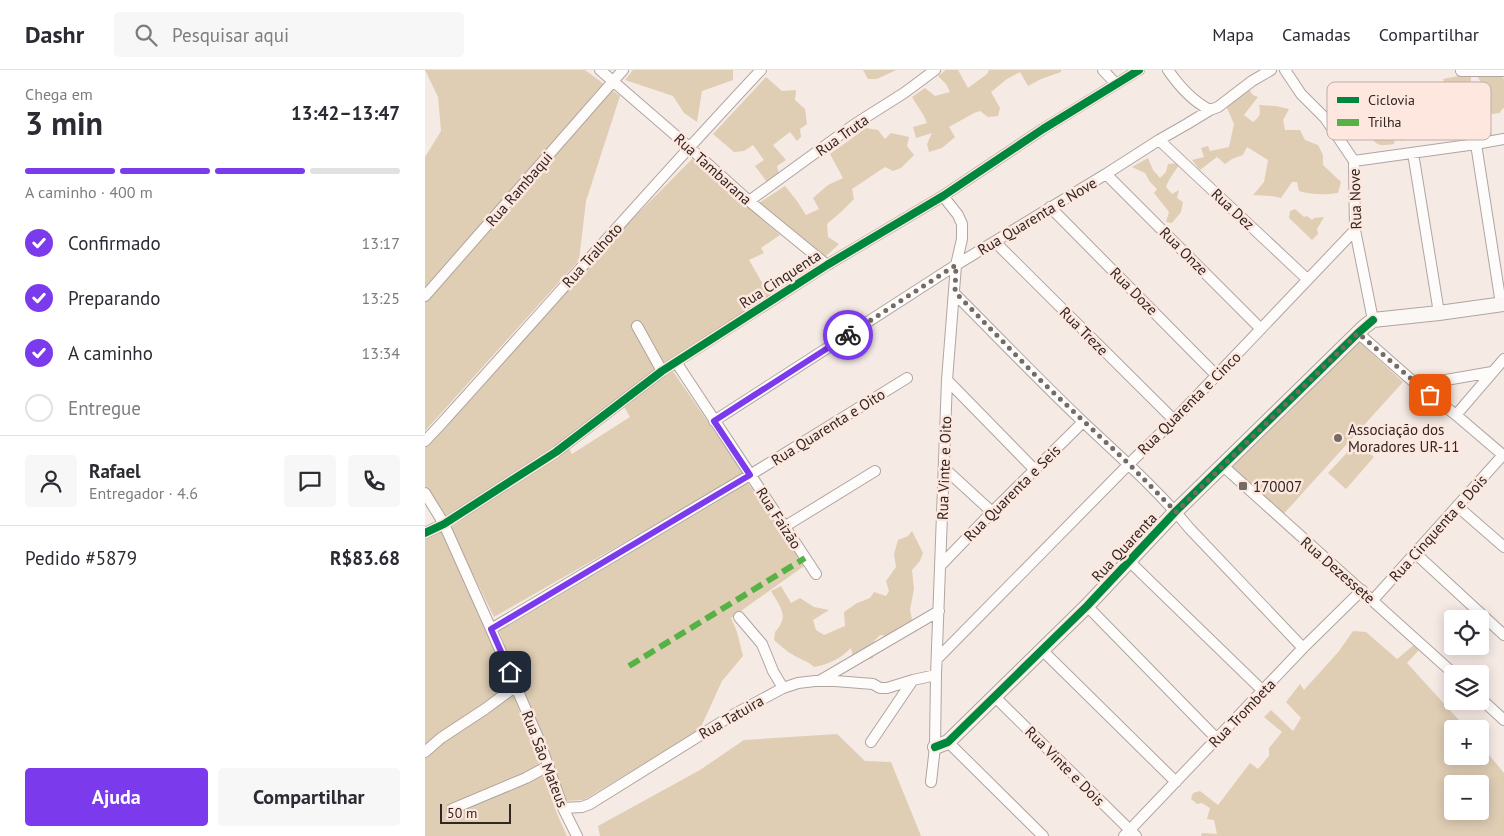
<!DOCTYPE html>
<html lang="pt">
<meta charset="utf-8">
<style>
:root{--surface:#fff;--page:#f7f7f7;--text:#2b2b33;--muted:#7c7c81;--line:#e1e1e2;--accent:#7c3aed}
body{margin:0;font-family:"PT Sans",sans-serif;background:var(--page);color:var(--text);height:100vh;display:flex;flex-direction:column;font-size:19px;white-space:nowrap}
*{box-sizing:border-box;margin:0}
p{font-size:16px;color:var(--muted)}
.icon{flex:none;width:28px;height:28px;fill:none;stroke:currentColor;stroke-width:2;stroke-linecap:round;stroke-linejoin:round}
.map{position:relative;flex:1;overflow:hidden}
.sheet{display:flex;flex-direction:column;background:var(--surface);width:425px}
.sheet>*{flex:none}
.buttons{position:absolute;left:1019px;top:540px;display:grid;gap:10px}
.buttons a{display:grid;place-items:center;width:45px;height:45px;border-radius:5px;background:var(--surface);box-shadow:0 2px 12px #0003;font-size:25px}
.scale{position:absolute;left:15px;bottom:12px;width:71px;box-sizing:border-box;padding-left:5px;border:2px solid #302722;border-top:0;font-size:14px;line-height:18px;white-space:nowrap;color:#302722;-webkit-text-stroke:4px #fde7de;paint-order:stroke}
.pin{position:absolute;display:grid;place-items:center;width:42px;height:42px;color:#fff;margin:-21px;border-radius:10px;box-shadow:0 2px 8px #0006}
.courier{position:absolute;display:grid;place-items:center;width:50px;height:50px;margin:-25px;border:4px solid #7c3aed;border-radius:50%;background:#fff;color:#222;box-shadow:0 1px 6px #0007}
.headline em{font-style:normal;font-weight:700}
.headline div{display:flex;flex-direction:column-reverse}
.headline{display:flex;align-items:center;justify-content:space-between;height:85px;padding:0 25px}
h1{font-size:32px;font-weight:700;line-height:38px}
.bar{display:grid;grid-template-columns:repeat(4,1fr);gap:8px 5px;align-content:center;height:60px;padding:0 25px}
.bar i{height:6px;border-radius:4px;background:var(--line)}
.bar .current{background:var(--accent)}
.bar p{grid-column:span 4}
.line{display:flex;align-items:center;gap:12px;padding:0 25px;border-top:1px solid var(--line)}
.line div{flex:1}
.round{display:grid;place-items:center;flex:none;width:52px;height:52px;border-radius:5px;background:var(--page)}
ol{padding:0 25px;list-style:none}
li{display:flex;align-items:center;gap:15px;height:55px}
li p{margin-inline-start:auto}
li .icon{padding:5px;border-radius:50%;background:var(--accent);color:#fff;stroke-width:4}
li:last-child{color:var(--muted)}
li i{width:28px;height:28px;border:2px solid var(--line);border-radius:50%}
.cta{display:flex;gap:10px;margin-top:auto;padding:10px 25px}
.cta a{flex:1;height:58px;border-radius:5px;background:var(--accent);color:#fff;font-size:20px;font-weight:700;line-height:58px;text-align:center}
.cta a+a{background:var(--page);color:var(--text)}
header{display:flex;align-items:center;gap:30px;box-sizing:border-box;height:70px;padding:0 25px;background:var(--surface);border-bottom:1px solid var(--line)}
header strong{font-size:24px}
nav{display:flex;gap:28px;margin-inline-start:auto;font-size:18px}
.search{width:350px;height:45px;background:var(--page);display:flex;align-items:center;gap:12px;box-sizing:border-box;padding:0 18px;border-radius:5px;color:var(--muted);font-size:19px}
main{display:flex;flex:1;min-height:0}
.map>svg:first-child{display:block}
</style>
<header>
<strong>Dashr</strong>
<div class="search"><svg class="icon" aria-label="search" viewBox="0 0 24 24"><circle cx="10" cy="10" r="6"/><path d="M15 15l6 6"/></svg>Pesquisar aqui</div>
<nav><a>Mapa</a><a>Camadas</a><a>Compartilhar</a></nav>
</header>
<main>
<section class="sheet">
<div class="headline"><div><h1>3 min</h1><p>Chega em</p></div><em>13:42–13:47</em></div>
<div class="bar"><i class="current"></i><i class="current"></i><i class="current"></i><i></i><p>A caminho · 400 m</p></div>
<ol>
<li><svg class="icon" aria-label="check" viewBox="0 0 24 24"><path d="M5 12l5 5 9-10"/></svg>Confirmado<p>13:17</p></li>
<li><svg class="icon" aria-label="check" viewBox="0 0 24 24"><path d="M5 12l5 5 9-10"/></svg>Preparando<p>13:25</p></li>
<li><svg class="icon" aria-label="check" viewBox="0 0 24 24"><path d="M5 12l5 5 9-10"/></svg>A caminho<p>13:34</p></li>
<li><i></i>Entregue</li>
</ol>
<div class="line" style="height:90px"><a class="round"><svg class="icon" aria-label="person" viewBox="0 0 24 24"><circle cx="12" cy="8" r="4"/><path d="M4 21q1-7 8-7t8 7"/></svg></a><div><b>Rafael</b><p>Entregador · 4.6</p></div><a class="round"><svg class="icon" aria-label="chat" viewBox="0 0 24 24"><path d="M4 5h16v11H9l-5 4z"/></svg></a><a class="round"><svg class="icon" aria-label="phone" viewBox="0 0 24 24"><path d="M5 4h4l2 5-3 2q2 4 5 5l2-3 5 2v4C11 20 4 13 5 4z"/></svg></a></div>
<div class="line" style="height:65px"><div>Pedido #5879</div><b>R$83.68</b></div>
<div class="cta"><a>Ajuda</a><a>Compartilhar</a></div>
</section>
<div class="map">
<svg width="1079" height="766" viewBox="0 0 1079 766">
<rect width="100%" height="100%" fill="#f6eae5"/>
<path fill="#dfcdb4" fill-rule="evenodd" d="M 0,0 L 160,0 L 195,26 L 161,131 L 154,190 L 0,361 L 0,87 L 16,61 L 13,27 Z
M 208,0 L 308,0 L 308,10 L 277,21 L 272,52 L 259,43 L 248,26 L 200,10 Z
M 438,0 L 471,0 L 452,9 L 443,9 Z
M 521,0 L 533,0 L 543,18 L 562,4 L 564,0 L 636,0 L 636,2 L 616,9 L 603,16 L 595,2 L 582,9 L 566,22 L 575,38 L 573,46 L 563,47 L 555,41 L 549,43 L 524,57 L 530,67 L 517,78 L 504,82 L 502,74 L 507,63 L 491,68 L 488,57 L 502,53 L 499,46 L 487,27 L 500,18 L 510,26 L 525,22 L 521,14 L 513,6 Z
M 1033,0 L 1046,0 L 1046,13 L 1049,23 L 1059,18 L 1051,4 L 1074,3 L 1079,9 L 1079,38 L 1077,39 L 1075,43 L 1067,44 L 1063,47 L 1067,66 L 1037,70 L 1032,56 L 975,71 L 970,62 L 969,49 L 972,47 L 974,37 L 998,38 L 1003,45 L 1008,40 L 1010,33 L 1022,22 L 1018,9 L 1033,6 Z
M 341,7 L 357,21 L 371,20 L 370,30 L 380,39 L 382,54 L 375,59 L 376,67 L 372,71 L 365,62 L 348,75 L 361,90 L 352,96 L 354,104 L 342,112 L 330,96 L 339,90 L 328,75 L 319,81 L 309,82 L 288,64 Z
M 822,17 L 828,25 L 833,27 L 819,45 L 828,52 C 835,47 836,44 834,35 L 851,36 L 864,39 L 858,50 L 860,60 L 875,60 L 880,70 L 893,75 L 898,85 L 898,95 L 916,112 L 913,123 C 899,125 888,125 874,121 L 872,112 L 867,112 L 856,128 C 847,125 837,126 828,125 L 839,112 L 843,90 L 822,77 L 818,85 L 807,89 L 800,94 L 792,87 L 775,100 L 767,90 L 779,87 L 776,78 L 783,76 L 785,81 L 804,77 L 809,54 L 802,38 L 809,20 Z
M 917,22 L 928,30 L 932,37 L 938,34 L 950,36 L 956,45 L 958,57 L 964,59 L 970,69 L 969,74 C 956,76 951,77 945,64 L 952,61 L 949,57 L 936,61 L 938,56 L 933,52 L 925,54 L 919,44 L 925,37 L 919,31 L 913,34 L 911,24 Z
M 441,58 L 453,60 L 460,69 L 466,63 L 484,67 L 482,76 L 489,85 L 476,98 L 468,101 L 460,97 L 427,119 L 429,129 L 416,142 L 402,154 L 403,167 L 414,174 L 400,187 C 376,171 356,151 334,133 L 360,116 L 372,131 L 381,145 L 394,139 L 388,128 L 403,115 L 418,108 L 405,84 Z
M 268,88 L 355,165 L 336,178 L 339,183 L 324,190 L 346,228 L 121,382 L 21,446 L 0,416 L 0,373 L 153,204 Z
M 723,88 L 728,100 L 735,108 L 741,102 L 743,94 L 755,93 C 750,102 744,108 741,117 L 747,124 L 754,120 L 752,128 L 758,132 L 756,142 L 747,153 L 741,152 L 744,142 L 729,123 L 732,119 L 725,112 L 720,103 L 707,97 Z
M 870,139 L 879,147 L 882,146 L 887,150 L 889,148 L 899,147 L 892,159 L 893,164 L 887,170 L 864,148 L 865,141 Z
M 932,270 L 978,312 L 855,448 L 807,399 L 808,394 L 818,386 L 867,339 L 892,306 Z
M 247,300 L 319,404 L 69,547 L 25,458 L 142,375 L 147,384 L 205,347 L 197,333 Z
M 932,372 L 949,387 L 921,419 L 903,403 Z
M 323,413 L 379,496 L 306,548 L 312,562 L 318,586 L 297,611 L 275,659 L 159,730 L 139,731 L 74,561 Z
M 19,454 L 56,535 L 133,746 L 142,766 L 0,766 L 0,463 Z
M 487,461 L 498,483 L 495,491 L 487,500 L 489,519 L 485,540 L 488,554 L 468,567 L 455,565 L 449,571 L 450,579 L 448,588 L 429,593 L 426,578 C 416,588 403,595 389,597 C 383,591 377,590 370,586 C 362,582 356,576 349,570 L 350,562 C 365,546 355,537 346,521 L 356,516 L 366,533 L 375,528 L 389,537 L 404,540 L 388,550 L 391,560 L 399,565 L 420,556 L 419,542 L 432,533 L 445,528 L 449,522 L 461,526 L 464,521 L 461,511 L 471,497 L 469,484 L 473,470 L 483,466 Z
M 928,561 L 941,562 L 972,589 L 990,574 L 994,580 L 982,593 L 1042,659 L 1028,659 L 1028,686 L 1055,686 L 1055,674 L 1079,703 L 1079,766 L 776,766 L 777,763 L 792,764 L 789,750 L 782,749 L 785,738 L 777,733 L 772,734 L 766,729 L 768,723 L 775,721 L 793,735 L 825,693 L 833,699 L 844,686 L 844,678 L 857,662 L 839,647 L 846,640 L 868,661 L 876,648 L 861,632 L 875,614 L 879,620 L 914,581 ZM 1028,714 L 1055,714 L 1055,741 L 1028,741 Z
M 412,664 L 440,691 L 466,692 L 496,766 L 175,766 L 173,756 L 275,700 L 319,670 Z"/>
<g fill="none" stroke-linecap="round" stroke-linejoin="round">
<g stroke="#afa5a1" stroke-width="12">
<path id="street" d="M 175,0 L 264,77 L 324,131 L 402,195
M 678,0 L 691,14
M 743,0 C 754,16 767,31 785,40
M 860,0 L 876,24 L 900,48 L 929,91 L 930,160 L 948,250
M 1036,1 L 1079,1
M 734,70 L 882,209
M 1051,74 L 1076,234
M 988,83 L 1014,243
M 929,91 L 1051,74 L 1079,69
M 681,104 L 836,259
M 324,131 L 430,54 L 479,23 L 510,0
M 625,137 L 792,306
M 570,172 L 749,350
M 529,223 C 571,265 612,308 655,349 C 693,385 732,419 765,459 L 878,578
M 0,226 L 198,0
M 212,256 L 237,301
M 933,263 L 992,315 L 1031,345 L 1079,386
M 251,292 L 391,504
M 522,310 L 609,399
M 992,315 L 1067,302
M 1031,345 L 1079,289
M 289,351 L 531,195 L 681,104 L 734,70 L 762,54 L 785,40 L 793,37 L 827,11 L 846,0
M 0,371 L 16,354 C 123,236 227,116 336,0
M 798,396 L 1029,604
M 519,398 L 567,442
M 0,423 L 19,454 L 66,559 L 114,670 L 138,738 L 152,766
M 1032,436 L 1079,477
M 359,457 L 450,401
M 0,463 L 19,454 L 131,382 L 237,301 L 402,195 L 518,126 L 618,59 L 714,0
M 990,483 L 1079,565
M 704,491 L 838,621
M 516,495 L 567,442 L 658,352
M 948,530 L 1078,385
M 662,536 L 792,669
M 314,547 L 337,574 L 348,601 L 358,618
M 66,559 L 325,405 L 482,308
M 617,580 L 751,712
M 512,589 L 704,394 L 749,350 L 930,160
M 396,610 L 514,541
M 569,626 L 711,766
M 1055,628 L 1079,650
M 446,672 L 488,610
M 523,672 L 618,766
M 0,682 L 16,668 L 60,639 L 91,616
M 506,712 L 510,677 L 511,605 L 522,310 L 531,195 L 537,169 L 537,154 L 533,145 L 518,126
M 138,738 L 157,737 L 165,734 L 306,646 L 358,618 L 373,613 L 390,611 L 410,611 L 448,614 L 455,618 L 462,618 L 488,610 L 511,605
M 27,739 L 101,708 L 123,696
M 699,766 L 878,578 L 937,520"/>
</g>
<g stroke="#afa5a1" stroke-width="16">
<path id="secondary" d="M 510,677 L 523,672 L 662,536 L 751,441 L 939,257 L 948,250 L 1014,243 L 1079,234"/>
</g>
<use href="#street" stroke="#fefcfb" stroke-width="10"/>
<use href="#secondary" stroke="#faf7f4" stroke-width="14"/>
<path stroke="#56b245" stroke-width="6" stroke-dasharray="12 6" stroke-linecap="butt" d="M 204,596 L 380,488"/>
<g stroke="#fde7de" stroke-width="11">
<path id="cycleway" d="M 0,463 L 19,454 L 131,382 L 237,301 L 402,195 L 518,126 L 618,59 L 714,0
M 510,677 L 523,672 L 662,536 L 751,441 L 933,263 L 948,250"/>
</g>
<use href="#cycleway" stroke="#00873e" stroke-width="8"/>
</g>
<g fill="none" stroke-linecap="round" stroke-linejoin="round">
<path stroke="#756b66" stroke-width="5" stroke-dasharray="0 9" d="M 423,265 L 531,195 L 530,222 L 613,308 L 704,394 L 751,442 L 933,263 L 1005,325"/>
<path stroke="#7c3aed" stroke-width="6" d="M 85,602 L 66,559 L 325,405 L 289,351 L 423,265"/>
</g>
<g fill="#756b66" stroke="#fde7de" stroke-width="2">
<circle cx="913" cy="368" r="5"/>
<rect x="813" y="411" width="10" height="10" rx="2.5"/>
</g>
<g text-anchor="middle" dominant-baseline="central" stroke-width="5" stroke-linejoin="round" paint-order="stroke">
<g font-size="15" fill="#302722" stroke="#fde7de">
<text transform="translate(417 65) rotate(-35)">Rua Truta</text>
<text transform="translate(288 99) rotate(42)">Rua Tambarana</text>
<text transform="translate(94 119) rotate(-49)">Rua Rambaqui</text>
<text transform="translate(930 129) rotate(-92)">Rua Nove</text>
<text transform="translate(808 139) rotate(43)">Rua Dez</text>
<text transform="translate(612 146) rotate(-31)">Rua Quarenta e Nove</text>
<text transform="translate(759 181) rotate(45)">Rua Onze</text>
<text transform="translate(167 185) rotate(-48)">Rua Tralhoto</text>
<text transform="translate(355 209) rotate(-33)">Rua Cinquenta</text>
<text transform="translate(709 221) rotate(45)">Rua Doze</text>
<text transform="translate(659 261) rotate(45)">Rua Treze</text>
<text transform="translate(764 333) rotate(-45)">Rua Quarenta e Cinco</text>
<text transform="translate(403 357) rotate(-32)">Rua Quarenta e Oito</text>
<text transform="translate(519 398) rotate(-88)">Rua Vinte e Oito</text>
<text transform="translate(587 423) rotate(-45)">Rua Quarenta e Seis</text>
<text transform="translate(354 448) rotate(57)">Rua Faizão</text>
<text transform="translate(1013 458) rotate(-48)">Rua Cinquenta e Dois</text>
<text transform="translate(699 477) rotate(-47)">Rua Quarenta</text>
<text transform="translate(913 500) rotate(41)">Rua Dezessete</text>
<text transform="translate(817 643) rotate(-46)">Rua Trombeta</text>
<text transform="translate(306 647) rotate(-30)">Rua Tatuira</text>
<text transform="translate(120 689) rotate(69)">Rua São Mateus</text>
<text transform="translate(640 696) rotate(45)">Rua Vinte e Dois</text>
</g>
<g font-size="15" fill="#302722" stroke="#fde7de" text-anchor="start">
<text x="923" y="359">Associação dos<tspan x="923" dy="17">Moradores UR-11</tspan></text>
<text x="828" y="416">170007</text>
</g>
</g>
<rect x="902" y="12" width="164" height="58" rx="8" fill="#fde7de" stroke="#c0ada6" stroke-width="1"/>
<rect x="912" y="27" width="22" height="6" fill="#00873e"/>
<rect x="912" y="49" width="22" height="7" fill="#56b245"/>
<g font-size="14" fill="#302722">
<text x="943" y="35">Ciclovia</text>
<text x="943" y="57">Trilha</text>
</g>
</svg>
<div class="buttons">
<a><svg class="icon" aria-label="locate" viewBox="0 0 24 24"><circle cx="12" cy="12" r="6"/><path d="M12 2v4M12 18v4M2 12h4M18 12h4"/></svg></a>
<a><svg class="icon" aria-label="layers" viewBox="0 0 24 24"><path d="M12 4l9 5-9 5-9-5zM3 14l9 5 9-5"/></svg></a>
<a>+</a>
<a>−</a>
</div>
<div class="scale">50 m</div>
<div class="pin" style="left:1005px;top:325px;background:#ea580c"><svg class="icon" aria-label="bag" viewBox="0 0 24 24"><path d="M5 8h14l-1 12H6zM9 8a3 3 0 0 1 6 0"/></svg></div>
<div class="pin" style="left:85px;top:602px;background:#1f2937"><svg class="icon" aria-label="home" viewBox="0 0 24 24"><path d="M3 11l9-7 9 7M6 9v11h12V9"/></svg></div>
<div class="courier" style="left:423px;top:265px"><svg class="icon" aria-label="bike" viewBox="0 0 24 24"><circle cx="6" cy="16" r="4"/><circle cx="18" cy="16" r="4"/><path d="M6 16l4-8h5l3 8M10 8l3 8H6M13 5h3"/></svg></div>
</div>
</main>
